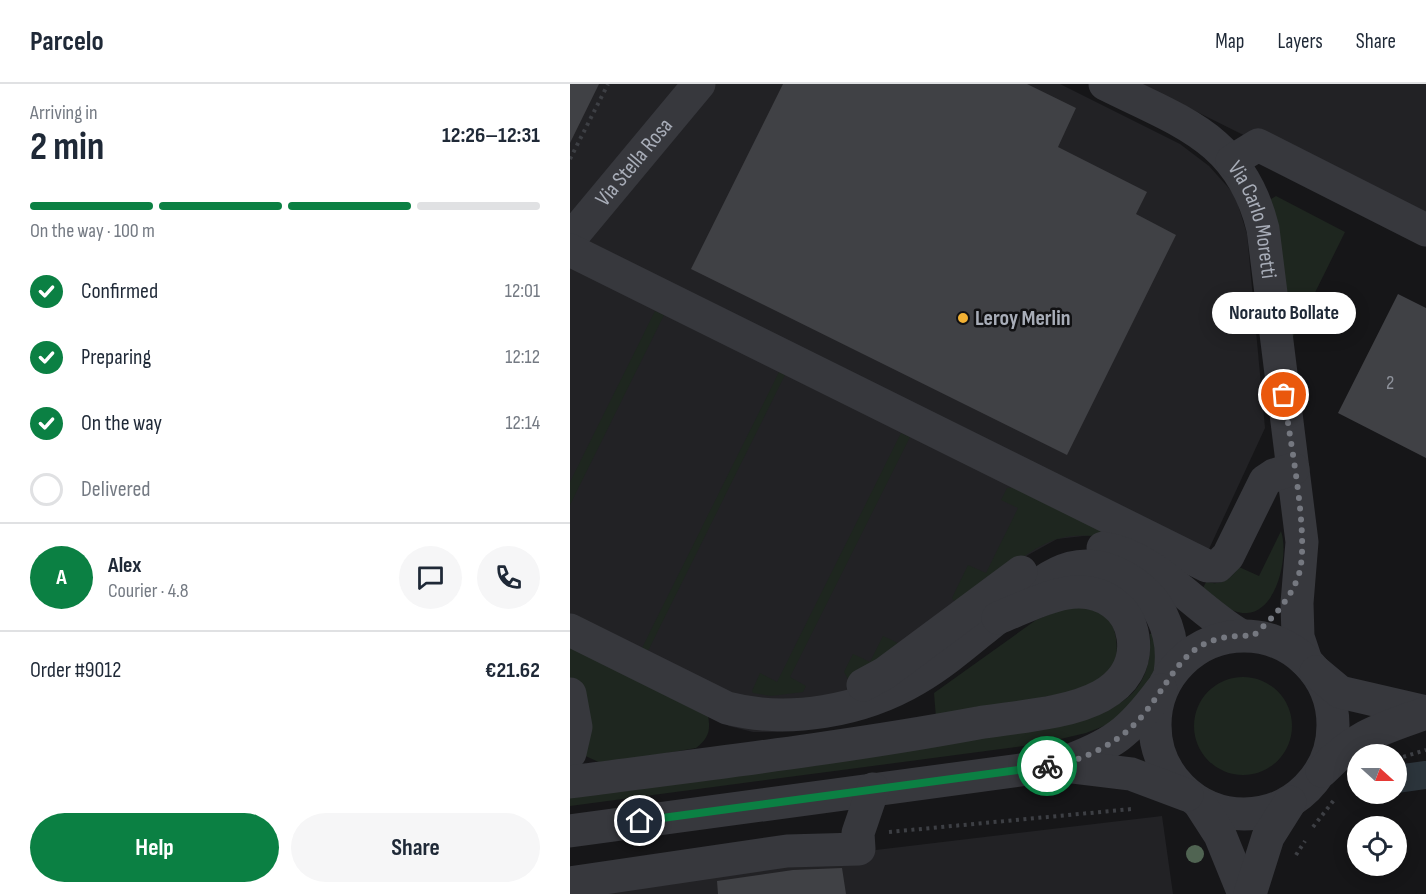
<!DOCTYPE html>
<meta charset="utf-8">
<style>
:root{--surface:#fff;--page:#f6f6f7;--text:#1f2937;--muted:#747a83;--line:#e0e1e3;--accent:#0b8043}
body{margin:0;font-family:"Sofia Sans Condensed",sans-serif;background:var(--page);color:var(--text);height:100vh;display:flex;flex-direction:column;font-size:22px;white-space:nowrap}
*{box-sizing:border-box;margin:0}
p{font-size:20px;color:var(--muted)}
.icon{flex:none;width:33px;height:33px;fill:none;stroke:currentColor;stroke-width:2;stroke-linecap:round;stroke-linejoin:round}
.map{position:relative;flex:1;overflow:hidden}
.side{display:flex;flex-direction:column;background:var(--surface);width:570px}
.side>*{flex:none}
.needle{width:39px;rotate:111deg}
.tools{position:absolute;left:777px;top:660px;display:grid;gap:12px}
.tools a{display:grid;place-items:center;width:60px;height:60px;border-radius:50%;background:var(--surface);box-shadow:0 3px 15px #0003;font-size:30px}
.pin{position:absolute;display:grid;place-items:center;width:51px;height:51px;color:#fff;margin:-26px;border:3px solid #fff;border-radius:50%;box-shadow:0 2px 6px #0007}
.courier{position:absolute;display:grid;place-items:center;width:60px;height:60px;margin:-30px;border:4px solid #0b8043;border-radius:50%;background:#fff;color:#222;box-shadow:0 2px 8px #0007}
.bubble{position:absolute;height:42px;border-radius:21px;background:var(--surface);box-shadow:0 3px 15px #0003;font-size:20px;font-weight:700;line-height:42px;text-align:center}
.summary em{font-style:normal;font-weight:700}
.summary div{display:flex;flex-direction:column-reverse}
.summary{display:flex;align-items:center;justify-content:space-between;height:102px;padding:0 30px}
h1{font-size:39px;font-weight:700;line-height:45px}
.bar{display:grid;grid-template-columns:repeat(4,1fr);gap:9px 6px;align-content:center;height:72px;padding:0 30px}
.bar i{height:8px;border-radius:4px;background:var(--line)}
.bar .current{background:var(--accent)}
.bar p{grid-column:span 4}
.line{display:flex;align-items:center;gap:15px;padding:0 30px;border-top:2px solid var(--line)}
.line div{flex:1}
.round{display:grid;place-items:center;flex:none;width:63px;height:63px;border-radius:32px;background:var(--page)}
ol{padding:0 30px;list-style:none}
li{display:flex;align-items:center;gap:18px;height:66px}
li p{margin-inline-start:auto}
li .icon{padding:6px;border-radius:50%;background:var(--accent);color:#fff;stroke-width:4}
li:last-child{color:var(--muted)}
li i{width:33px;height:33px;border:3px solid var(--line);border-radius:50%}
.button{display:flex;gap:12px;margin-top:auto;padding:12px 30px}
.button a{flex:1;height:69px;border-radius:36px;background:var(--accent);color:#fff;font-size:24px;font-weight:700;line-height:69px;text-align:center}
.button a+a{background:var(--page);color:var(--text)}
header{display:flex;align-items:center;gap:36px;box-sizing:border-box;height:84px;padding:0 30px;background:var(--surface);border-bottom:2px solid var(--line)}
header strong{font-size:28px}
nav{display:flex;gap:33px;margin-inline-start:auto;font-size:21px}
main{display:flex;flex:1;min-height:0}
.map>svg:first-child{display:block}
</style>
<header>
<strong>Parcelo</strong>
<nav><a>Map</a><a>Layers</a><a>Share</a></nav>
</header>
<main>
<section class="side">
<div class="summary"><div><h1>2 min</h1><p>Arriving in</p></div><em>12:26–12:31</em></div>
<div class="bar"><i class="current"></i><i class="current"></i><i class="current"></i><i></i><p>On the way · 100 m</p></div>
<ol>
<li><svg class="icon" aria-label="check" viewBox="0 0 24 24"><path d="M5 12l5 5 9-10"/></svg>Confirmed<p>12:01</p></li>
<li><svg class="icon" aria-label="check" viewBox="0 0 24 24"><path d="M5 12l5 5 9-10"/></svg>Preparing<p>12:12</p></li>
<li><svg class="icon" aria-label="check" viewBox="0 0 24 24"><path d="M5 12l5 5 9-10"/></svg>On the way<p>12:14</p></li>
<li><i></i>Delivered</li>
</ol>
<div class="line" style="height:108px"><b class="round" style="background:var(--accent);color:#fff">A</b><div><b>Alex</b><p>Courier · 4.8</p></div><a class="round"><svg class="icon" aria-label="chat" viewBox="0 0 24 24"><path d="M4 5h16v11H9l-5 4z"/></svg></a><a class="round"><svg class="icon" aria-label="phone" viewBox="0 0 24 24"><path d="M5 4h4l2 5-3 2q2 4 5 5l2-3 5 2v4C11 20 4 13 5 4z"/></svg></a></div>
<div class="line" style="height:78px"><div>Order #9012</div><b>€21.62</b></div>
<div class="button"><a>Help</a><a>Share</a></div>
</section>
<div class="map">
<svg width="856" height="810" viewBox="0 0 856 810">
<rect width="100%" height="100%" fill="#161618"/>
<path fill="#222225" d="M 0,0 L 490,0 L 610,60 L 639,82 L 665,111 L 677,150 L 695,344 L 639,465 L 522,451 L 487,455 L 458,471 L 421,499 L 296,632 L 208,648 L 183,648 L 159,642 L 0,563 Z
M 571,0 L 856,0 L 856,142 Z
M 592,732 L 603,810 L 0,810 L 289,768 Z"/>
<path fill="#1e261f" d="M 706,112 L 775,148 L 723,253 L 714,256 L 695,119 Z
M 85,227 L 94,231 L 0,421 L 0,398 Z
M 209,288 L 215,291 L 78,567 L 72,564 Z
M 331,349 L 340,353 L 220,593 L 236,602 L 233,608 L 201,612 L 183,609 L 182,607 L 190,589 L 207,598 Z
M 448,403 L 556,455 C 534,453 509,448 487,455 C 454,466 417,502 389,523 L 382,514 L 398,481 L 416,489 L 448,424 L 431,416 L 437,404 Z
M 711,447 C 719,470 708,527 677,529 C 661,530 645,515 632,506 L 636,498 C 652,502 661,495 669,483 L 689,492 Z
M 498,523 C 540,524 550,539 546,580 L 524,599 L 495,609 L 366,634 L 364,609 L 466,536 Z
M 587,548 L 589,588 L 544,638 L 516,649 L 469,660 L 0,722 L 0,710 L 528,631 C 567,614 582,593 580,550 Z
M 313,552 L 330,560 L 293,588 L 278,595 L 274,588 L 283,570 L 300,578 Z
M 0,563 L 138,632 C 141,647 138,655 126,664 L 33,680 L 9,669 L 0,596 Z
M624 642a49 49 0 1 1 98 0a49 49 0 1 1-98 0Z"/>
<g fill="none" stroke-linecap="round" stroke-linejoin="round">
<path stroke="#2c353c" stroke-width="28" d="M 826,695 L 856,691"/>
</g>
<path fill="#404145" d="M 0,0 L 29,0 L 0,59 Z
M 213,0 L 457,0 L 506,24 L 488,63 L 577,108 L 566,130 L 606,151 L 497,371 L 121,185 Z
M 828,210 L 856,224 L 856,374 L 768,329 Z
M 272,784 L 276,810 L 148,810 L 147,797 L 223,786 Z"/>
<g fill="none" stroke-linecap="round" stroke-linejoin="round">
<path stroke="#3d3f44" stroke-width="4" stroke-dasharray="3 4.5" stroke-linecap="butt" d="M 0,75 L 38,0
M 826,675 L 856,666
M 743,743 L 764,716
M 319,748 L 562,725
M 726,771 L 735,757"/>
<g stroke="#37383d" stroke-width="33">
<path id="s1" d="M 535,0 C 611,38 671,54 693,145 L 732,458 L 727,519 L 728,553 L 736,577"/>
<path d="M 662,77 L 688,61 L 856,146"/>
<path id="s2" d="M 0,155 L 129,0"/>
<path d="M 0,166 L 637,482 L 648,482 L 658,472 L 695,397 L 704,391 L 723,385"/>
<path d="M 533,464 C 587,473 624,524 670,551"/>
<path d="M 0,546 L 157,624 C 218,640 292,627 346,595 C 374,579 401,555 426,535 C 450,517 472,492 501,484 C 536,475 577,501 592,532 C 601,550 603,570 600,589"/>
<circle cx="674" cy="641" r="89"/>
<path d="M 746,588 L 770,608 L 856,628"/>
<path d="M 293,601 L 315,589 L 451,488"/>
<path d="M 0,610 L 6,643 L 0,669"/>
<path d="M 493,679 C 542,661 559,649 591,606"/>
<path d="M 752,687 C 786,651 811,645 856,629"/>
<path d="M 0,698 C 136,680 273,664 408,639 C 445,633 498,630 531,612 C 554,599 567,580 563,553 C 561,539 554,527 543,519 C 508,492 462,521 428,534"/>
<path d="M 630,720 L 650,751 L 674,810"/>
<path d="M 0,747 L 487,681 L 561,690 L 617,711"/>
<path d="M 0,799 L 217,767 L 289,765 L 288,749 L 303,705"/>
<path d="M 680,810 L 698,753 L 720,718"/>
</g>
</g>
<circle fill="#506452" cx="625" cy="770" r="9"/>
<g fill="none" stroke-linecap="round" stroke-linejoin="round">
<path stroke="#757880" stroke-width="6" stroke-dasharray="0 10.8" d="M 477,682 C 512,678 550,659 573,631 C 609,587 614,549 683,552 C 702,535 721,515 729,490 C 740,453 719,353 714,311"/>
<path stroke="#0b8043" stroke-width="8" d="M 70,737 L 477,682"/>
</g>
<circle fill="#f2b134" stroke="#111113" stroke-width="2" cx="393" cy="234" r="6"/>
<g text-anchor="middle" dominant-baseline="central" stroke-width="5" stroke-linejoin="round" paint-order="stroke">
<g font-size="20" fill="#8e929b">
<text x="820" y="299">2</text>
</g>
<g font-size="22" fill="#a8adb8" stroke="#111113">
<text stroke="none"><textPath href="#s2" startOffset="100">Via Stella Rosa</textPath></text>
<text stroke="none"><textPath href="#s1" startOffset="213">Via Carlo Moretti</textPath></text>
</g>
<g font-size="22" font-weight="bold" fill="#a8adb8" stroke="#111113" text-anchor="start">
<text x="405" y="234">Leroy Merlin</text>
</g>
</g>
</svg>
<div class="tools">
<a><svg class="needle" viewBox="-14 -14 28 28"><path d="M0-13l5 13h-10z" fill="#e53935"/><path d="M0 13l5-13h-10z" fill="#747a83"/></svg></a>
<a><svg class="icon" aria-label="locate" viewBox="0 0 24 24"><circle cx="12" cy="12" r="6"/><path d="M12 2v4M12 18v4M2 12h4M18 12h4"/></svg></a>
</div>
<div class="pin" style="left:714px;top:311px;background:#ea580c"><svg class="icon" aria-label="bag" viewBox="0 0 24 24"><path d="M5 8h14l-1 12H6zM9 8a3 3 0 0 1 6 0"/></svg></div>
<div class="pin" style="left:70px;top:737px;background:#1f2937"><svg class="icon" aria-label="home" viewBox="0 0 24 24"><path d="M3 11l9-7 9 7M6 9v11h12V9"/></svg></div>
<div class="courier" style="left:477px;top:682px"><svg class="icon" aria-label="bike" viewBox="0 0 24 24"><circle cx="6" cy="16" r="4"/><circle cx="18" cy="16" r="4"/><path d="M6 16l4-8h5l3 8M10 8l3 8H6M13 5h3"/></svg></div>
<div class="bubble" style="left:642px;top:208px;width:144px">Norauto Bollate</div>
</div>
</main>
